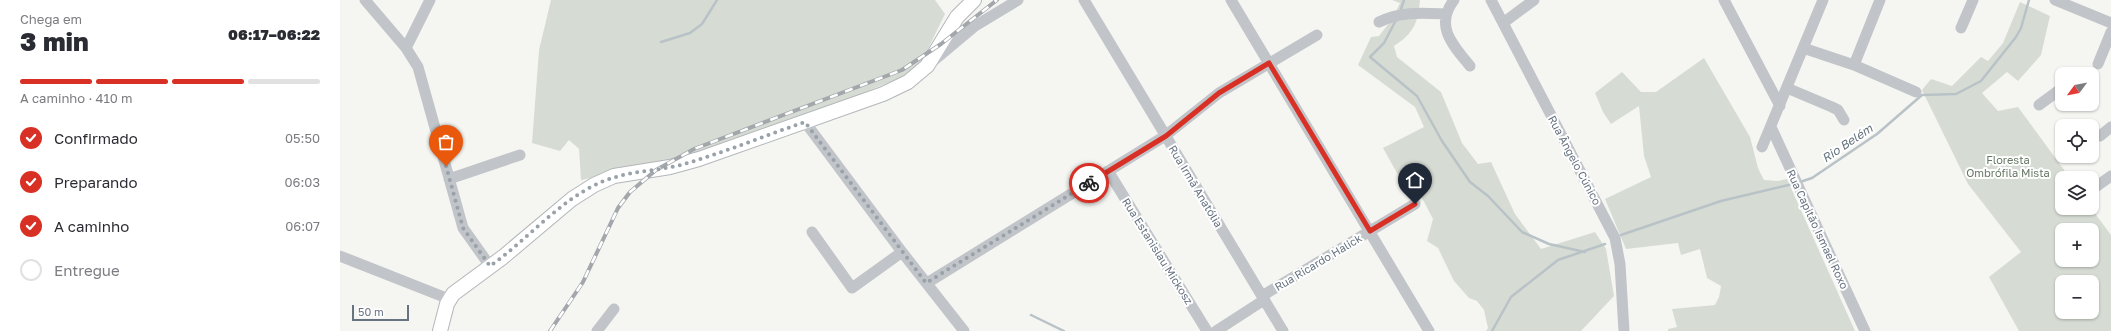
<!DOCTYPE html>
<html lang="pt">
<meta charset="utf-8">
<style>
:root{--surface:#fff;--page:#f7f7f7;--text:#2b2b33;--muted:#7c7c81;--line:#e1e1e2;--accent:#d93025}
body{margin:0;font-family:"Golos Text",sans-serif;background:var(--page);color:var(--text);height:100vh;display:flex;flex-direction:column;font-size:15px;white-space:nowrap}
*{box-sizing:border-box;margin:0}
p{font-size:13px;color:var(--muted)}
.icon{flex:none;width:22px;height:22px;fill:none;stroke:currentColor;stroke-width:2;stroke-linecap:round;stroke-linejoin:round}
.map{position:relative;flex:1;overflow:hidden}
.sheet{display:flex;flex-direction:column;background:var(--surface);width:340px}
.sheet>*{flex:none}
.needle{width:26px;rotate:238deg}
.tools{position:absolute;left:1715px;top:67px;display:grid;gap:8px}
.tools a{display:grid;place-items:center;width:44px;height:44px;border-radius:8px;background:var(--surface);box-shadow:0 1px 3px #0004;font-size:20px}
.scale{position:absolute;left:12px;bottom:10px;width:57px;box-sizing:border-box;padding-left:4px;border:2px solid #677381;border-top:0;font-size:11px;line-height:14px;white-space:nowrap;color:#677381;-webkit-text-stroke:3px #fff;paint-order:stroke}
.pin{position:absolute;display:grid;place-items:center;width:34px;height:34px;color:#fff;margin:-41px -17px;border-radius:50% 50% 50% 0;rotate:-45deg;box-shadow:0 0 4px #0007}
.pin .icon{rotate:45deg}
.courier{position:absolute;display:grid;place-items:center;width:40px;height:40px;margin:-20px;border:3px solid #d93025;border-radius:50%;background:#fff;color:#222;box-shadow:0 1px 5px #0007}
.summary em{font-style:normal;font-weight:800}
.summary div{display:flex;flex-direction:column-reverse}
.summary{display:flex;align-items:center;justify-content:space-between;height:68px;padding:0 20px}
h1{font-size:26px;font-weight:800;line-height:30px}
.bar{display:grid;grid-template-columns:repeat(4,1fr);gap:6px 4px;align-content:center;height:48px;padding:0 20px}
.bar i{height:5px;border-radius:3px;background:var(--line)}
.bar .selected{background:var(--accent)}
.bar p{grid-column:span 4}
ol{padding:0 20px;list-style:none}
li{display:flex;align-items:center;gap:12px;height:44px}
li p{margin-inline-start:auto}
li .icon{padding:4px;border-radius:50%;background:var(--accent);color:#fff;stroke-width:4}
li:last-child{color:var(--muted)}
li i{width:22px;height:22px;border:2px solid var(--line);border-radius:50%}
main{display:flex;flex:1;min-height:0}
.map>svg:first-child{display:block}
</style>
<main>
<section class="sheet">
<div class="summary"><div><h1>3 min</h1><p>Chega em</p></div><em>06:17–06:22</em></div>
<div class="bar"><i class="selected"></i><i class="selected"></i><i class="selected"></i><i></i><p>A caminho · 410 m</p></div>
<ol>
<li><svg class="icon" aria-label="check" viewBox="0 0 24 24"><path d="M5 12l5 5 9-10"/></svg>Confirmado<p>05:50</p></li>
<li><svg class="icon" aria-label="check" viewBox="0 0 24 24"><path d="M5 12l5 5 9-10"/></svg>Preparando<p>06:03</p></li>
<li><svg class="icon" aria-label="check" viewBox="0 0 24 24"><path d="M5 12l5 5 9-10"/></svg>A caminho<p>06:07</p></li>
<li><i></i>Entregue</li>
</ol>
</section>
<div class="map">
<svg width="1771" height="331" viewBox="0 0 1771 331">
<rect width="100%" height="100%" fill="#f5f6f2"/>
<path fill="#d6dcd4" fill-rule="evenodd" d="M 211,0 L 595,0 L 605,14 L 581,63 L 564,76 L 511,98 L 339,160 L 241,180 L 239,149 L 229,140 L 220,151 L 192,143 L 199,50 Z
M 1052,0 L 1080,0 C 1078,23 1074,33 1054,46 L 1057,57 L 1101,92 L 1122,143 L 1138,164 L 1151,162 L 1175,214 L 1201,249 L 1255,232 L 1266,249 L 1274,296 L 1241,331 L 1146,331 L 1148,328 L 1144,310 L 1137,301 L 1129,298 L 1114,281 L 1098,248 L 1087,241 L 1093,219 L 1081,196 L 1071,198 L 1043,148 L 1084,127 L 1075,107 L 1018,65 L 1031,37 L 1039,36 L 1053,18 L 1060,3 Z
M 1680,2 L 1710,16 L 1701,55 L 1678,81 L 1667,72 L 1642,93 L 1658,111 L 1678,107 L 1730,178 L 1722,178 L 1722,208 L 1751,208 L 1771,235 L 1771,331 L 1679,331 L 1649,277 L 1681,252 L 1628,184 L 1582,90 L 1591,79 L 1612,86 L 1641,57 L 1648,61 L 1663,43 ZM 1722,230 L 1752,230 L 1752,260 L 1722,260 ZM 1722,282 L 1752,282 L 1752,312 L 1722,312 Z
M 1364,58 L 1410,137 L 1418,168 L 1424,180 L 1438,181 L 1447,179 L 1515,331 L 1328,331 L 1328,329 L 1337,327 L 1332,309 L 1375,305 L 1379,297 L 1381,286 L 1367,278 L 1360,249 L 1341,255 L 1338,243 L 1286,249 L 1265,199 L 1311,177 L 1304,156 L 1299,106 L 1271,124 L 1263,112 L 1255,93 L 1282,72 L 1301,92 L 1316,92 Z"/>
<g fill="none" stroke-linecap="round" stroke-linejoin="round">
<path stroke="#b9c2c7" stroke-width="2.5" d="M 1061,9 L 1064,0
M 1056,20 L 1044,43 L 1030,57 L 1077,96 L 1102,141 L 1130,182 L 1148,196 L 1182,232 L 1209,244 L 1245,252
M 321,42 L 350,33 L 362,24 L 377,0
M 1460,182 L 1472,178 L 1537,134 L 1582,95 L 1616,94 L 1641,81 L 1676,37 L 1681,28 L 1689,0
M 1281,235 L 1381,201 L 1453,184
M 691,315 L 724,331
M 1152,331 L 1171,297 L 1218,260 L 1265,244"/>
<g stroke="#b3b6ba" stroke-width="16">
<path id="major" d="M 100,331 L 107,304 L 113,294 L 163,257 L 232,199 L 254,185 L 274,176 L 330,167 L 359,159 L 543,94 L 568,82 L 587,66 L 617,17 L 634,0"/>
</g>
<path stroke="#c1c4c8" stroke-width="11" d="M 25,0 L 66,48 L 78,67 L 123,228 L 150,266
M 744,0 L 943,331
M 891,0 L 1089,331
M 1114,0 C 1094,26 1113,45 1130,66
M 1151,0 L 1275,238 L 1280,264 L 1284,331
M 1384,0 L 1440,106
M 1715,0 L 1771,23
M 1039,22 C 1061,11 1082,13 1106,14
M 1163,23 L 1194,0
M 1621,28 L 1633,0
M 66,48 L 90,0
M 1463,48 L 1514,65 L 1576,92
M 592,62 L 635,26 L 678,0
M 1758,64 L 1771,32
M 1514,65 L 1540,0
M 1447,88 L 1492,107 L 1498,110 L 1504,120
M 1699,105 L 1722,88
M 465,122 L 562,252 L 624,331
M 1431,127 L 1525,331
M 1752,128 L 1753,128
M 1760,136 L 1771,127
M 1422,147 L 1483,0
M 768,171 L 867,331
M 109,179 L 180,155
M 1757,186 L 1771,176
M 472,232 L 512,288 L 562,252
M 0,256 L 109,299
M 587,283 L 825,136 L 879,93 L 977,35
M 922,296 L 1075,204
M 257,331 L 274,309
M 876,331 L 924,300"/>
<use href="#major" stroke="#fff" stroke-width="14"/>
<g stroke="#a3a7ac" stroke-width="4">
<path id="rail" d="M 210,331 L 243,282 L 278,208 L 290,192 L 316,170 L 354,149 L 562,70 L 601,44 L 657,0"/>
</g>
<use href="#rail" stroke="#fff" stroke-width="2.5" stroke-dasharray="8" stroke-linecap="butt"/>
</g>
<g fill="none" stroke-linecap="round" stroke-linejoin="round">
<path stroke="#99a1a9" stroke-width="4" stroke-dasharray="0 7.2" d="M 106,166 L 123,228 L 150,266 C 186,241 214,206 253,186 C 281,171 311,172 341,165 C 383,153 424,136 465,122 L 586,283 L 749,183"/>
<path stroke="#d93025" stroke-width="5" d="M 749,183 L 826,136 L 879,93 L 929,63 L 1030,231 L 1075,204"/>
</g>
<g text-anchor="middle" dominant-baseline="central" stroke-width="4" stroke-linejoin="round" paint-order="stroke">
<g font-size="11" fill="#677965" stroke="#fff">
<text x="1668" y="159">Floresta<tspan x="1668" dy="13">Ombrófila Mista</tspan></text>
</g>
<g font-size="11" fill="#677381" stroke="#fff">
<text transform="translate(1235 160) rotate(62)">Rua Ângelo Cúnico</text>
<text transform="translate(856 186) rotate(59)">Rua Irmã Anatólia</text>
<text transform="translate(1478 229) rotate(65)">Rua Capitão Ismael Roxo</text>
<text transform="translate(818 251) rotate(58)">Rua Estanislau Mickosz</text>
<text transform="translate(978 262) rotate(-31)">Rua Ricardo Halick</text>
</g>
<g font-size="12" font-style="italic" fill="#63737e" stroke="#fff">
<text transform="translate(1507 143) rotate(-34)">Rio Belém</text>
</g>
</g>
</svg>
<div class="tools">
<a><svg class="needle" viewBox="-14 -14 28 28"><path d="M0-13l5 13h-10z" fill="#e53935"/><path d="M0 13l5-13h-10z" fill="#7c7c81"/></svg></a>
<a><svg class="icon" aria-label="locate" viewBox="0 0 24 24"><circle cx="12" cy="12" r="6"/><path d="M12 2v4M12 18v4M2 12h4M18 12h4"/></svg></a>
<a><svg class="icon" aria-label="layers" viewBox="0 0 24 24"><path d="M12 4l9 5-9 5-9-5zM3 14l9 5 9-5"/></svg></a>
<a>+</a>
<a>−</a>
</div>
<div class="scale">50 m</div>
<div class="pin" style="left:106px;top:166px;background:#ea580c"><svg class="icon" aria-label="bag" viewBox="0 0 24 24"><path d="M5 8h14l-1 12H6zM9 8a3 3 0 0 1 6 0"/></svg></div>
<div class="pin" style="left:1075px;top:204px;background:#1f2937"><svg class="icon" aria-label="home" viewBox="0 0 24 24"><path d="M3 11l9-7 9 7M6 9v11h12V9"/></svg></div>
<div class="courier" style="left:749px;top:183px"><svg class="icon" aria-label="bike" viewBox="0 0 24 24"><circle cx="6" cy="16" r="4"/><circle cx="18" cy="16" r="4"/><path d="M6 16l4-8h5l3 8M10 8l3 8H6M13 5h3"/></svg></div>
</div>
</main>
